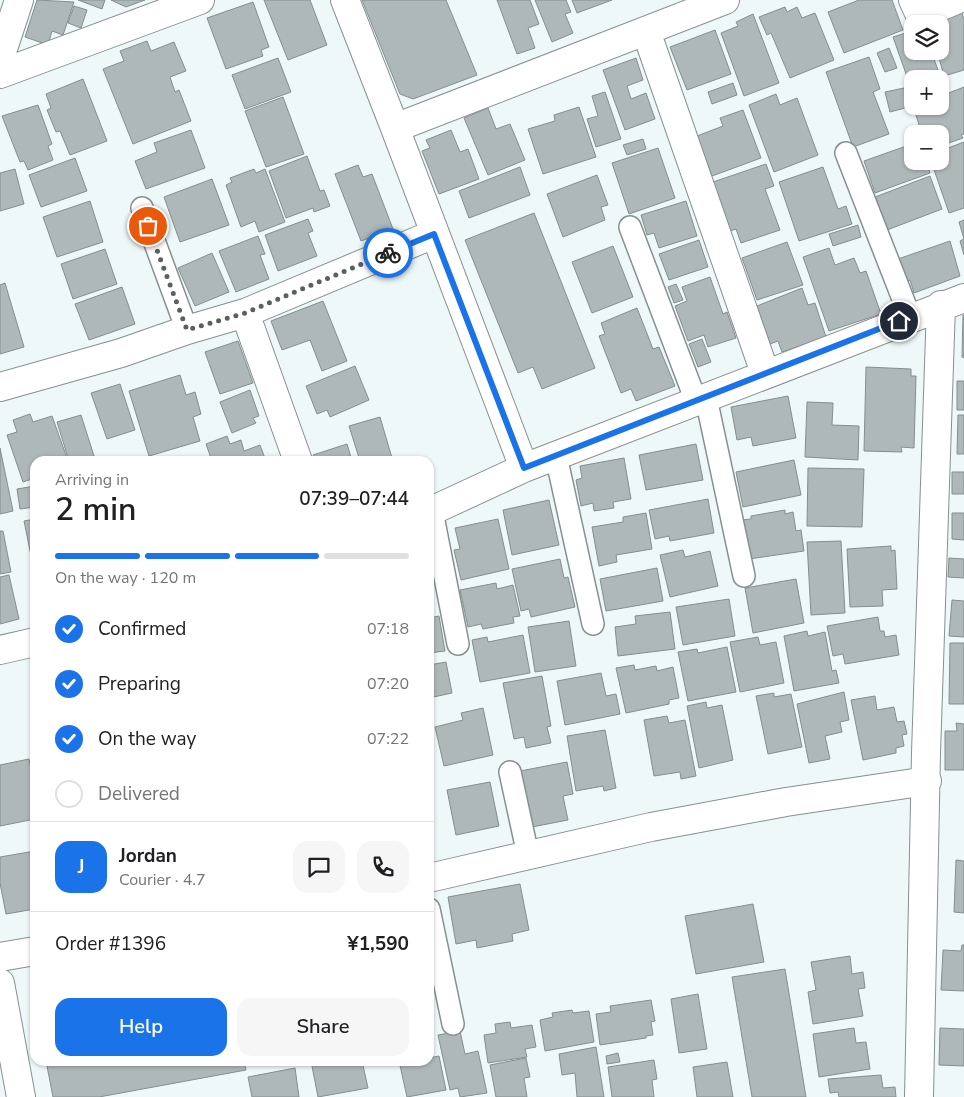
<!DOCTYPE html>
<meta charset="utf-8">
<style>
:root{--surface:#fff;--page:#f6f6f6;--text:#202124;--muted:#757577;--line:#e0e0e0;--accent:#1a73e8}
body{margin:0;font-family:"Nunito Sans",sans-serif;background:var(--page);color:var(--text);height:100vh;display:flex;flex-direction:column;font-size:19px;white-space:nowrap}
*{box-sizing:border-box;margin:0}
p{font-size:16px;color:var(--muted)}
.icon{flex:none;width:28px;height:28px;fill:none;stroke:currentColor;stroke-width:2;stroke-linecap:round;stroke-linejoin:round}
.map{position:relative;flex:1;overflow:hidden}
.side{position:absolute;left:30px;top:456px;width:404px;height:610px;display:flex;flex-direction:column;background:var(--surface);border-radius:15px;box-shadow:0 1px 4px #0004}
.side>*{flex:none}
.buttons{position:absolute;left:904px;top:15px;display:grid;gap:10px}
.buttons a{display:grid;place-items:center;width:45px;height:45px;border-radius:10px;background:var(--surface);box-shadow:0 1px 4px #0004;font-size:25px}
.pin{position:absolute;display:grid;place-items:center;width:42px;height:42px;color:#fff;margin:-21px;border:2px solid #fff;border-radius:50%;box-shadow:0 1px 5px #0007}
.courier{position:absolute;display:grid;place-items:center;width:50px;height:50px;margin:-25px;border:4px solid #1a73e8;border-radius:50%;background:#fff;color:#222;box-shadow:0 1px 6px #0007}
.summary em{font-style:normal;font-weight:600}
.summary div{display:flex;flex-direction:column-reverse}
.summary{display:flex;align-items:center;justify-content:space-between;height:85px;padding:0 25px}
h1{font-size:32px;font-weight:600;line-height:38px}
.bar{display:grid;grid-template-columns:repeat(4,1fr);gap:8px 5px;align-content:center;height:60px;padding:0 25px}
.bar i{height:6px;border-radius:4px;background:var(--line)}
.bar .active{background:var(--accent)}
.bar p{grid-column:span 4}
.line{display:flex;align-items:center;gap:12px;padding:0 25px;border-top:1px solid var(--line)}
.line div{flex:1}
.round{display:grid;place-items:center;flex:none;width:52px;height:52px;border-radius:15px;background:var(--page)}
ol{padding:0 25px;list-style:none}
li{display:flex;align-items:center;gap:15px;height:55px}
li p{margin-inline-start:auto}
li .icon{padding:5px;border-radius:50%;background:var(--accent);color:#fff;stroke-width:4}
li:last-child{color:var(--muted)}
li i{width:28px;height:28px;border:2px solid var(--line);border-radius:50%}
.button{display:flex;gap:10px;margin-top:auto;padding:10px 25px}
.button a{flex:1;height:58px;border-radius:15px;background:var(--accent);color:#fff;font-size:20px;font-weight:600;line-height:58px;text-align:center}
.button a+a{background:var(--page);color:var(--text)}
.map>svg:first-child{display:block}
</style>
<div class="map">
<svg width="964" height="1097" viewBox="0 0 964 1097">
<rect width="100%" height="100%" fill="#eff8f9"/>
<path fill="#afb8b9" stroke="#858e8e" d="M 37,0 L 74,2 L 63,35 L 52,31 L 48,45 L 25,37 Z
M 78,0 L 105,0 L 102,9 Z
M 111,0 L 145,0 L 126,7 Z
M 264,0 L 310,0 L 327,45 L 288,60 Z
M 362,0 L 446,0 L 477,75 L 413,99 L 400,94 Z
M 497,0 L 530,0 L 539,24 L 528,28 L 535,48 L 517,54 Z
M 535,0 L 566,0 L 571,12 L 565,14 L 573,33 L 552,42 Z
M 572,0 L 612,0 L 577,13 Z
M 859,0 L 892,0 L 903,30 L 844,53 L 828,12 Z
M 253,2 L 269,47 L 261,50 L 263,56 L 226,69 L 207,18 Z
M 74,6 L 87,10 L 81,28 L 68,23 Z
M 785,7 L 787,12 L 797,7 L 802,18 L 815,13 L 834,60 L 790,78 L 771,33 L 767,35 L 759,17 Z
M 962,13 L 964,20 L 964,70 L 944,76 L 937,51 L 940,51 L 940,24 L 928,23 Z
M 753,14 L 779,83 L 744,96 L 721,33 L 738,26 L 736,22 Z
M 715,30 L 731,74 L 687,90 L 670,47 Z
M 912,31 L 912,51 L 919,51 L 920,55 L 931,51 L 941,78 L 912,79 L 911,88 L 893,37 Z
M 147,41 L 151,51 L 174,42 L 186,71 L 170,77 L 175,92 L 179,90 L 191,121 L 133,144 L 103,69 L 124,61 L 120,51 Z
M 889,48 L 897,68 L 885,72 L 877,53 Z
M 869,57 L 880,89 L 873,92 L 889,134 L 853,147 L 826,72 Z
M 278,58 L 291,92 L 245,109 L 232,75 Z
M 636,58 L 643,80 L 627,86 L 631,99 L 646,93 L 655,119 L 625,130 L 603,70 Z
M 83,79 L 107,141 L 70,155 L 60,131 L 56,132 L 47,110 L 51,108 L 46,94 Z
M 942,82 L 946,94 L 964,87 L 964,134 L 961,135 L 963,138 L 940,146 L 940,134 L 922,134 L 913,106 L 940,106 L 940,83 Z
M 733,83 L 737,95 L 712,104 L 708,92 Z
M 904,88 L 909,107 L 890,112 L 885,92 Z
M 605,92 L 621,139 L 596,147 L 587,119 L 598,116 L 592,96 Z
M 776,94 L 780,105 L 797,98 L 818,155 L 774,172 L 749,105 Z
M 283,97 L 304,154 L 266,167 L 245,111 Z
M 38,105 L 52,144 L 48,146 L 53,160 L 28,170 L 24,161 L 20,162 L 2,116 Z
M 579,107 L 596,157 L 543,174 L 528,129 L 555,121 L 554,115 Z
M 488,108 L 496,129 L 510,124 L 525,160 L 488,175 L 464,118 Z
M 743,110 L 761,158 L 712,176 L 697,136 L 723,126 L 720,118 Z
M 191,130 L 205,168 L 146,189 L 135,161 L 157,152 L 154,143 Z
M 451,130 L 460,152 L 468,149 L 479,179 L 439,194 L 422,151 L 430,148 L 426,140 Z
M 643,139 L 646,149 L 627,155 L 623,145 Z
M 964,142 L 964,208 L 949,213 L 931,161 L 940,161 L 940,151 Z
M 912,144 L 912,161 L 926,161 L 930,173 L 875,193 L 864,161 Z
M 658,148 L 675,198 L 629,214 L 612,163 Z
M 307,156 L 320,191 L 324,190 L 330,206 L 314,212 L 313,208 L 286,218 L 269,171 Z
M 75,158 L 87,191 L 41,207 L 29,175 Z
M 766,164 L 774,186 L 765,189 L 780,230 L 741,243 L 736,229 L 730,231 L 713,182 Z
M 358,165 L 363,177 L 372,174 L 393,229 L 361,241 L 335,174 Z
M 520,167 L 530,195 L 469,218 L 459,191 Z
M 823,167 L 838,209 L 846,206 L 852,224 L 799,241 L 779,182 Z
M 15,169 L 24,204 L 0,211 L 0,173 Z
M 254,169 L 256,173 L 265,169 L 285,222 L 259,232 L 255,221 L 241,227 L 226,185 L 232,182 L 230,178 Z
M 597,175 L 608,205 L 601,207 L 605,220 L 563,237 L 547,194 Z
M 930,176 L 942,209 L 887,230 L 875,197 Z
M 212,179 L 229,225 L 180,242 L 164,197 Z
M 90,201 L 103,242 L 57,257 L 43,217 Z
M 686,201 L 697,236 L 659,248 L 654,233 L 647,235 L 641,215 Z
M 534,213 L 595,368 L 542,389 L 533,367 L 518,373 L 465,240 Z
M 308,219 L 313,231 L 308,233 L 317,256 L 278,271 L 265,235 Z
M 964,220 L 964,255 L 960,241 L 964,239 L 959,222 Z
M 858,225 L 861,237 L 833,246 L 829,234 Z
M 258,236 L 265,254 L 260,255 L 269,279 L 236,292 L 219,251 Z
M 699,240 L 708,267 L 669,280 L 659,254 Z
M 950,241 L 960,276 L 914,293 L 910,280 L 905,282 L 898,259 Z
M 787,242 L 803,285 L 757,300 L 742,258 Z
M 613,246 L 633,297 L 592,313 L 572,262 Z
M 829,248 L 835,265 L 854,258 L 860,273 L 866,271 L 881,314 L 829,331 L 803,257 Z
M 105,249 L 117,284 L 73,299 L 61,264 Z
M 212,253 L 229,292 L 195,306 L 178,268 Z
M 710,277 L 723,314 L 727,312 L 736,338 L 708,347 L 704,335 L 688,341 L 675,306 L 687,301 L 682,287 Z
M 5,283 L 24,347 L 0,354 L 0,285 Z
M 676,284 L 683,300 L 674,303 L 668,287 Z
M 122,287 L 135,324 L 89,340 L 75,304 Z
M 802,288 L 808,305 L 815,303 L 826,337 L 782,352 L 778,341 L 770,344 L 757,306 Z
M 323,301 L 347,361 L 322,371 L 310,340 L 282,350 L 271,321 Z
M 637,308 L 653,349 L 659,347 L 675,386 L 636,401 L 631,389 L 621,393 L 599,336 L 605,334 L 601,323 Z
M 963,315 L 964,315 L 964,358 L 962,357 Z
M 702,339 L 711,362 L 698,367 L 689,344 Z
M 238,341 L 253,383 L 220,394 L 205,352 Z
M 355,366 L 369,400 L 330,417 L 327,410 L 317,414 L 306,386 Z
M 866,367 L 911,369 L 911,376 L 916,376 L 914,448 L 901,447 L 902,452 L 864,451 Z
M 180,375 L 186,395 L 195,392 L 201,414 L 193,417 L 200,441 L 149,456 L 129,391 Z
M 957,381 L 964,381 L 964,410 L 957,410 Z
M 120,384 L 135,430 L 107,439 L 91,393 Z
M 250,390 L 259,416 L 253,418 L 256,423 L 232,433 L 220,402 Z
M 788,396 L 796,438 L 753,446 L 751,437 L 737,440 L 731,407 Z
M 807,402 L 833,403 L 832,425 L 859,426 L 858,460 L 805,457 Z
M 30,414 L 33,422 L 52,416 L 68,461 L 35,461 L 35,478 L 23,482 L 7,435 L 17,432 L 13,420 Z
M 81,415 L 94,456 L 69,461 L 57,422 Z
M 958,415 L 964,415 L 964,454 L 957,454 Z
M 380,417 L 392,458 L 383,461 L 360,461 L 349,426 Z
M 227,436 L 230,444 L 241,440 L 244,451 L 260,445 L 266,461 L 212,461 L 206,444 Z
M 347,444 L 352,461 L 316,461 L 313,455 Z
M 696,444 L 703,480 L 646,490 L 639,455 Z
M 0,448 L 13,511 L 0,514 Z
M 624,458 L 631,499 L 613,502 L 614,508 L 594,511 L 593,503 L 581,506 L 576,480 L 582,478 L 580,466 Z
M 794,460 L 801,495 L 743,507 L 736,472 Z
M 808,468 L 864,469 L 862,527 L 807,526 Z
M 952,472 L 964,472 L 964,494 L 952,494 Z
M 35,486 L 35,507 L 20,509 L 17,489 Z
M 708,499 L 714,533 L 670,541 L 669,536 L 655,539 L 649,510 Z
M 549,500 L 559,545 L 512,555 L 503,510 Z
M 785,510 L 785,514 L 793,512 L 796,531 L 801,530 L 804,551 L 749,559 L 742,520 L 751,519 L 751,516 Z
M 646,513 L 652,549 L 616,555 L 617,562 L 599,566 L 592,527 L 623,522 L 623,517 Z
M 952,513 L 964,513 L 964,540 L 952,539 Z
M 35,519 L 35,575 L 24,521 Z
M 498,519 L 509,569 L 461,580 L 454,550 L 460,549 L 455,528 Z
M 0,531 L 3,531 L 11,572 L 0,574 Z
M 841,541 L 845,613 L 811,615 L 807,542 Z
M 891,546 L 891,551 L 895,550 L 897,589 L 882,590 L 883,606 L 850,607 L 847,549 Z
M 683,550 L 685,557 L 710,551 L 718,586 L 670,597 L 660,555 Z
M 949,558 L 964,559 L 964,578 L 948,577 Z
M 560,559 L 564,578 L 568,577 L 575,607 L 531,617 L 529,609 L 521,611 L 512,569 Z
M 657,568 L 663,601 L 606,611 L 600,579 Z
M 9,575 L 19,619 L 0,624 L 0,577 Z
M 796,579 L 804,623 L 753,633 L 745,588 Z
M 496,583 L 497,589 L 513,585 L 520,616 L 513,617 L 514,623 L 483,629 L 481,624 L 468,627 L 460,590 Z
M 729,599 L 735,636 L 683,645 L 676,607 Z
M 952,600 L 964,601 L 964,637 L 949,636 Z
M 670,612 L 675,649 L 618,656 L 615,627 L 636,624 L 635,616 Z
M 439,616 L 445,651 L 429,653 L 429,618 Z
M 878,617 L 880,631 L 884,631 L 885,637 L 896,635 L 899,655 L 845,664 L 843,654 L 833,656 L 827,626 Z
M 569,621 L 576,666 L 535,672 L 528,627 Z
M 807,631 L 808,636 L 825,632 L 832,671 L 836,670 L 839,683 L 794,691 L 784,636 Z
M 523,635 L 530,673 L 480,682 L 472,640 L 487,637 L 488,642 Z
M 758,637 L 760,645 L 776,642 L 784,683 L 740,692 L 730,642 Z
M 950,643 L 964,643 L 964,704 L 949,704 Z
M 727,647 L 736,692 L 688,701 L 678,652 L 697,649 L 698,653 Z
M 446,662 L 452,693 L 429,698 L 429,665 Z
M 634,665 L 635,670 L 656,666 L 657,671 L 673,667 L 679,698 L 669,700 L 669,704 L 626,713 L 616,668 Z
M 601,673 L 606,696 L 616,694 L 620,714 L 565,725 L 557,681 Z
M 542,676 L 551,726 L 547,727 L 551,743 L 526,748 L 524,737 L 514,739 L 503,683 Z
M 844,692 L 849,720 L 840,722 L 842,732 L 825,736 L 830,759 L 809,763 L 797,704 Z
M 774,693 L 774,697 L 791,694 L 802,747 L 768,754 L 756,696 Z
M 875,696 L 877,710 L 894,707 L 897,722 L 904,721 L 907,734 L 902,735 L 904,746 L 896,748 L 896,753 L 863,760 L 851,700 Z
M 706,702 L 707,708 L 722,705 L 733,760 L 699,768 L 687,706 Z
M 483,708 L 493,755 L 444,766 L 435,727 L 463,720 L 461,713 Z
M 667,716 L 669,723 L 685,720 L 696,776 L 681,779 L 680,772 L 654,776 L 644,720 Z
M 956,723 L 964,724 L 964,770 L 945,770 L 945,731 L 957,731 Z
M 605,730 L 616,788 L 604,791 L 603,786 L 576,791 L 567,736 Z
M 29,759 L 35,789 L 35,819 L 0,826 L 0,765 Z
M 567,762 L 573,794 L 563,796 L 568,820 L 532,827 L 520,771 Z
M 490,782 L 499,826 L 456,835 L 447,790 Z
M 35,851 L 35,909 L 6,914 L 0,883 L 0,857 Z
M 956,860 L 964,861 L 964,913 L 954,912 Z
M 520,884 L 529,930 L 512,934 L 513,941 L 477,948 L 476,940 L 456,944 L 448,897 Z
M 753,904 L 764,962 L 696,974 L 685,916 Z
M 962,945 L 964,945 L 964,991 L 941,990 L 943,950 L 961,951 Z
M 850,956 L 852,974 L 863,972 L 865,988 L 858,989 L 863,1016 L 813,1024 L 808,992 L 816,990 L 811,962 Z
M 785,969 L 806,1097 L 752,1097 L 732,977 Z
M 698,994 L 707,1049 L 679,1053 L 671,999 Z
M 651,1000 L 655,1021 L 651,1022 L 653,1035 L 646,1036 L 646,1038 L 600,1045 L 596,1014 L 611,1012 L 610,1006 Z
M 572,1010 L 573,1013 L 589,1011 L 594,1042 L 545,1051 L 540,1020 L 553,1017 L 552,1013 Z
M 510,1022 L 511,1028 L 532,1025 L 536,1047 L 525,1049 L 527,1057 L 488,1063 L 484,1035 L 496,1033 L 495,1024 Z
M 854,1028 L 856,1043 L 866,1042 L 870,1069 L 819,1077 L 813,1034 Z
M 940,1028 L 964,1029 L 964,1066 L 939,1065 Z
M 460,1031 L 465,1054 L 478,1051 L 487,1093 L 460,1097 L 458,1088 L 450,1090 L 438,1035 Z
M 596,1047 L 604,1097 L 577,1097 L 575,1073 L 562,1075 L 559,1054 Z
M 618,1053 L 620,1062 L 607,1064 L 606,1056 Z
M 439,1056 L 446,1090 L 407,1097 L 399,1061 L 429,1061 L 429,1058 Z
M 526,1058 L 530,1077 L 524,1078 L 527,1097 L 496,1097 L 490,1065 Z
M 654,1060 L 657,1079 L 652,1080 L 654,1097 L 612,1097 L 608,1067 Z
M 46,1061 L 244,1061 L 246,1070 L 99,1097 L 53,1097 Z
M 311,1061 L 362,1061 L 368,1088 L 318,1097 Z
M 727,1062 L 733,1097 L 697,1097 L 693,1067 Z
M 295,1068 L 299,1097 L 252,1097 L 248,1077 Z
M 881,1075 L 883,1088 L 895,1087 L 896,1097 L 839,1097 L 838,1092 L 830,1093 L 828,1079 Z"/>
<g fill="none" stroke-linecap="round" stroke-linejoin="round">
<g stroke="#879090" stroke-width="24">
<path id="lane" d="M 846,153 L 910,317
M 142,208 L 187,330
M 630,227 L 696,401
M 706,398 L 744,576
M 556,456 L 593,624
M 432,511 L 458,644
M 510,772 L 528,855
M 429,909 L 453,1024"/>
</g>
<g stroke="#879090" stroke-width="30">
<path id="street" d="M 345,0 L 395,128 L 524,468
M 913,0 L 920,15 L 956,0
M 646,31 L 765,373
M 0,58 L 19,0
M 0,74 L 200,0
M 395,128 L 725,0
M 245,313 L 298,461
M 0,387 L 121,353 L 187,330 L 245,313 L 434,234
M 429,512 L 524,468 L 964,298
M 0,650 L 35,642
M 429,878 L 651,827 L 786,802 L 927,781
M 0,957 L 35,951
M 0,983 L 21,1097
M 919,1097 L 926,753 L 941,305"/>
</g>
<use href="#lane" stroke="#fff" stroke-width="21"/>
<use href="#street" stroke="#fff" stroke-width="28"/>
</g>
<g fill="none" stroke-linecap="round" stroke-linejoin="round">
<path stroke="#5a5f60" stroke-width="5" stroke-dasharray="0 9" d="M 148,226 L 187,330 L 245,313 L 388,253"/>
<path stroke="#1a73e8" stroke-width="6" d="M 388,253 L 434,234 L 524,468 L 899,321"/>
</g>
</svg>
<div class="buttons">
<a><svg class="icon" aria-label="layers" viewBox="0 0 24 24"><path d="M12 4l9 5-9 5-9-5zM3 14l9 5 9-5"/></svg></a>
<a>+</a>
<a>−</a>
</div>
<div class="pin" style="left:148px;top:226px;background:#ea580c"><svg class="icon" aria-label="bag" viewBox="0 0 24 24"><path d="M5 8h14l-1 12H6zM9 8a3 3 0 0 1 6 0"/></svg></div>
<div class="pin" style="left:899px;top:321px;background:#1f2937"><svg class="icon" aria-label="home" viewBox="0 0 24 24"><path d="M3 11l9-7 9 7M6 9v11h12V9"/></svg></div>
<div class="courier" style="left:388px;top:253px"><svg class="icon" aria-label="bike" viewBox="0 0 24 24"><circle cx="6" cy="16" r="4"/><circle cx="18" cy="16" r="4"/><path d="M6 16l4-8h5l3 8M10 8l3 8H6M13 5h3"/></svg></div>
<section class="side">
<div class="summary"><div><h1>2 min</h1><p>Arriving in</p></div><em>07:39–07:44</em></div>
<div class="bar"><i class="active"></i><i class="active"></i><i class="active"></i><i></i><p>On the way · 120 m</p></div>
<ol>
<li><svg class="icon" aria-label="check" viewBox="0 0 24 24"><path d="M5 12l5 5 9-10"/></svg>Confirmed<p>07:18</p></li>
<li><svg class="icon" aria-label="check" viewBox="0 0 24 24"><path d="M5 12l5 5 9-10"/></svg>Preparing<p>07:20</p></li>
<li><svg class="icon" aria-label="check" viewBox="0 0 24 24"><path d="M5 12l5 5 9-10"/></svg>On the way<p>07:22</p></li>
<li><i></i>Delivered</li>
</ol>
<div class="line" style="height:90px"><b class="round" style="background:var(--accent);color:#fff">J</b><div><b>Jordan</b><p>Courier · 4.7</p></div><a class="round"><svg class="icon" aria-label="chat" viewBox="0 0 24 24"><path d="M4 5h16v11H9l-5 4z"/></svg></a><a class="round"><svg class="icon" aria-label="phone" viewBox="0 0 24 24"><path d="M5 4h4l2 5-3 2q2 4 5 5l2-3 5 2v4C11 20 4 13 5 4z"/></svg></a></div>
<div class="line" style="height:65px"><div>Order #1396</div><b>¥1,590</b></div>
<div class="button"><a>Help</a><a>Share</a></div>
</section>
</div>
